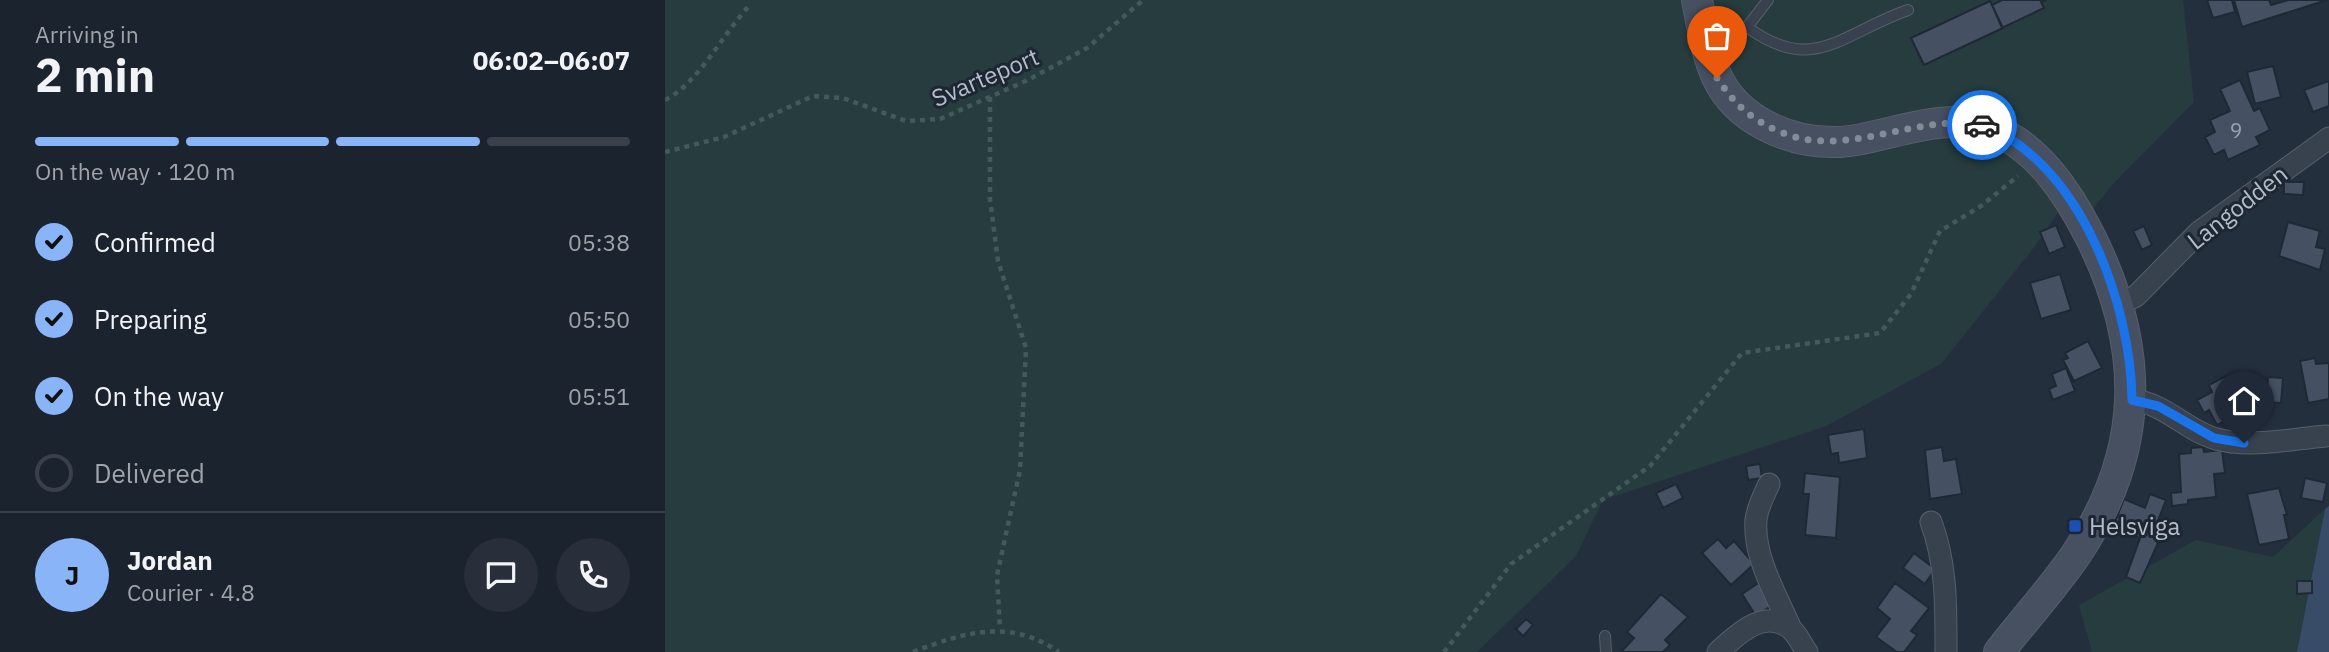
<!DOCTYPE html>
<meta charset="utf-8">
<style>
:root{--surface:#1b232e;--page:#282f3a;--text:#f1f3f6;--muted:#a0a4aa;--line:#39404a;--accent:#8ab4f8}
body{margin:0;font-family:"IBM Plex Sans",sans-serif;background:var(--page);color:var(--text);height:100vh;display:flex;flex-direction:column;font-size:26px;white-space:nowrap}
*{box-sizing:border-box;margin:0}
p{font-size:23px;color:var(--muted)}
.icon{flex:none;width:38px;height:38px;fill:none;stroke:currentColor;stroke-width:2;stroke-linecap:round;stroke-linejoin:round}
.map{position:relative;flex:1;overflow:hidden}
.side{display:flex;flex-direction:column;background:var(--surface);width:665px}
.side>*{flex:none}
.pin{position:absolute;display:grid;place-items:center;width:60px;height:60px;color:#fff;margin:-72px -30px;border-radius:50% 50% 50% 0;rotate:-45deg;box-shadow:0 0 7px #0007}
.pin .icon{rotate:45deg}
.courier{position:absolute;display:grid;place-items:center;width:70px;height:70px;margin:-35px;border:5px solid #1a73e8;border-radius:50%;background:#fff;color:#222;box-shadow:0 2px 9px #0007}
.head em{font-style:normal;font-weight:700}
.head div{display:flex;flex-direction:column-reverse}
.head{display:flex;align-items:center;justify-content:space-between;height:119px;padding:0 35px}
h1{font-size:46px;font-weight:700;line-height:52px}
.bar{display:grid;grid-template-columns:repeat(4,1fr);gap:10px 7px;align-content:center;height:84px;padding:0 35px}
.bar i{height:9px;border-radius:5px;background:var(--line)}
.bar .selected{background:var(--accent)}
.bar p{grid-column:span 4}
.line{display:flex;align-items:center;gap:18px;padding:0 35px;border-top:2px solid var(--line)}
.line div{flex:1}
.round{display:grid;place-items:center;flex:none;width:74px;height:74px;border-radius:37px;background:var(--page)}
ol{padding:0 35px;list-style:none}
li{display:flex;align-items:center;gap:21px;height:77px}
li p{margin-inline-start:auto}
li .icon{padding:7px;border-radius:50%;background:var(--accent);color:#111;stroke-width:4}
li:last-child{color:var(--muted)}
li i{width:38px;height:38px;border:4px solid var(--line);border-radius:50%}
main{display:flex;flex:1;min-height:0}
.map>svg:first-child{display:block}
</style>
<main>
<section class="side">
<div class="head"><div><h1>2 min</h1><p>Arriving in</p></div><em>06:02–06:07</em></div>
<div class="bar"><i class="selected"></i><i class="selected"></i><i class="selected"></i><i></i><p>On the way · 120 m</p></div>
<ol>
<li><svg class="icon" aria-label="check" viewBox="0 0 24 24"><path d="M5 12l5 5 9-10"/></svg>Confirmed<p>05:38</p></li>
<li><svg class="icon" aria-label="check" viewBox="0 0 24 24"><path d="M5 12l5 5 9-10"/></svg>Preparing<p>05:50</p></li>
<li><svg class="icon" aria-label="check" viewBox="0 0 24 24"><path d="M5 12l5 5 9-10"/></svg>On the way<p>05:51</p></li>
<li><i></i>Delivered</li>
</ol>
<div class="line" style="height:126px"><b class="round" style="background:var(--accent);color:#111">J</b><div><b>Jordan</b><p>Courier · 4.8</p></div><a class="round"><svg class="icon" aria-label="chat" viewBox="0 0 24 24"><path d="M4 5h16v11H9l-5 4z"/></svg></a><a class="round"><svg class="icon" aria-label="phone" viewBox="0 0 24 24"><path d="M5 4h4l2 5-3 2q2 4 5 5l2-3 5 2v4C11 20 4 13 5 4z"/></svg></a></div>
</section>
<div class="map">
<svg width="1664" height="652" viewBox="0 0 1664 652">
<rect width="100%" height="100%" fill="#242f3e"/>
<path fill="#263c3f" d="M 0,0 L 1518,0 L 1529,102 L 1448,184 L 1427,210 L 1407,193 L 1367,250 L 1276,364 L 1161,426 L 938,500 L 911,556 L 812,652 L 0,652 Z
M 1660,509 L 1632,652 L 1427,652 L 1414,605 L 1531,540 L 1608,557 Z"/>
<path fill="#394c67" d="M 1664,506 L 1664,652 L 1632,652 L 1660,509 Z"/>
<path fill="#455162" stroke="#1f2835" stroke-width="2" d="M 1337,0 L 1381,0 L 1376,2 L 1379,8 L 1337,28 L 1327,5 Z
M 1542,0 L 1567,0 L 1570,12 L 1548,18 Z
M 1569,0 L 1604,0 L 1606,5 L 1624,0 L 1662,0 L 1577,27 Z
M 1325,1 L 1338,28 L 1259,65 L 1246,38 Z
M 1608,66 L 1616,97 L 1590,104 L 1582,72 Z
M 1575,80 L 1589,111 L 1595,108 L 1605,130 L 1591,137 L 1595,145 L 1563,160 L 1559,150 L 1549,155 L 1540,137 L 1550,132 L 1545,120 L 1565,111 L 1555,89 Z
M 1664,81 L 1664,106 L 1648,112 L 1639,90 Z
M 1619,182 L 1639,182 L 1638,195 L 1619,194 Z
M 1623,222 L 1655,231 L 1651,247 L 1660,249 L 1655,270 L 1614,256 Z
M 1391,225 L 1400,247 L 1384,254 L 1375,232 Z
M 1479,226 L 1487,245 L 1477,250 L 1468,231 Z
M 1395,274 L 1406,310 L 1376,319 L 1365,283 Z
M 1423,341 L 1437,368 L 1409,381 L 1398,360 L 1403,358 L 1400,353 Z
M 1650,358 L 1651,364 L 1664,363 L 1664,399 L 1643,403 L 1635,361 Z
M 1401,368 L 1410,391 L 1388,400 L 1384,389 L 1391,386 L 1387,374 Z
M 1561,376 L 1572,395 L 1585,388 L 1595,408 L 1580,416 L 1578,412 L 1552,425 L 1544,410 L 1539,413 L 1532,400 L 1547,392 L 1544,385 Z
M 1603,377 L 1618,378 L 1616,403 L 1601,402 Z
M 1199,429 L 1202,458 L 1174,463 L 1173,453 L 1166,454 L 1163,435 Z
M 1277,447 L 1279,461 L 1291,459 L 1297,494 L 1265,499 L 1260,450 Z
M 1538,447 L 1539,452 L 1557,450 L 1560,473 L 1549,474 L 1551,497 L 1523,500 L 1523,504 L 1507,506 L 1506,493 L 1516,492 L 1514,454 L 1526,453 L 1526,448 Z
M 1095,464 L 1097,478 L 1083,480 L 1081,466 Z
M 1140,473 L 1175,477 L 1171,538 L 1140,535 L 1144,494 L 1138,494 Z
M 1640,478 L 1662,483 L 1658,502 L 1636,498 Z
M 1011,484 L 1018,498 L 998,508 L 991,493 Z
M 1614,488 L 1622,515 L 1619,515 L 1624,539 L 1594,545 L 1582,494 Z
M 1485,494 L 1501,500 L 1487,536 L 1493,543 L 1475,583 L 1461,577 L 1475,538 L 1448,527 L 1459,499 L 1480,508 Z
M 1053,539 L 1061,548 L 1069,541 L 1089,564 L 1066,585 L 1037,553 Z
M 1249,553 L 1270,569 L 1260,584 L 1238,568 Z
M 1632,581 L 1647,581 L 1647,593 L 1632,594 Z
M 1095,582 L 1109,604 L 1091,616 L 1077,594 Z
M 1230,583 L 1264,608 L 1246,631 L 1252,635 L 1239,652 L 1232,652 L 1211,637 L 1225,619 L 1212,608 Z
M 996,594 L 1023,617 L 1000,640 L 1005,645 L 998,652 L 956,652 L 969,638 L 962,632 Z
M 861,619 L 868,625 L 858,636 L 851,629 Z"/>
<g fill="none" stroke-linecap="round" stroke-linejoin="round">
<g stroke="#565f6c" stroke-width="12">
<path id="service" d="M 1082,27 C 1149,76 1177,33 1243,10
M 1044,45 L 1082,27 L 1103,0
M 940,636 L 941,652"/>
</g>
<g stroke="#565f6c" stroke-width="23">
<path id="minor" d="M 1452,305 L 1471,296 L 1534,232 L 1664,138
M 1467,400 C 1500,403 1520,430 1551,439 C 1586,448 1625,439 1661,436
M 1104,484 C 1099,495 1092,508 1091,520 C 1088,557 1112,596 1126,629
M 1266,522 C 1282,565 1281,607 1281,652
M 1053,652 C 1072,635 1099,607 1126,629 C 1132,634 1137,645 1142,652"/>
</g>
<g stroke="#565f6c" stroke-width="32">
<path id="secondary" d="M 1032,0 C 1037,25 1041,53 1052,77 C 1072,120 1124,143 1171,142 C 1188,142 1206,137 1223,133 C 1256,125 1294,115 1327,129 C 1373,147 1403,193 1425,236 C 1481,348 1481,451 1410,556 C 1387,589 1359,620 1334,652"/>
</g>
<path stroke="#44595c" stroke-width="4.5" stroke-dasharray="5 5" stroke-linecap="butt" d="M 325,97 L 325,199 L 333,261 L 361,348 L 355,470 L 332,575 L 335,629
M 0,100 C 34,83 58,33 85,5
M 0,152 L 59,137 L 148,96 L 178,98 L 241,121 L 275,119 L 363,80 L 422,48 L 478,0
M 248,652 C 300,632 344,618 394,652
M 779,652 L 846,564 L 985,466 L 1077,353 L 1215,333 L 1246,294 L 1275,231 L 1316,206 L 1353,176"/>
<use href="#service" stroke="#38414e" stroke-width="10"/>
<use href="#minor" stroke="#38414e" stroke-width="21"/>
<use href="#secondary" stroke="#465061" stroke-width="30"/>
</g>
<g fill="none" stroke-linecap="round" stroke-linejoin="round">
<path stroke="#828b98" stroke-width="7" stroke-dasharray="0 12.6" d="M 1052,78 C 1069,103 1083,117 1111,130 C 1179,162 1247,113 1317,125"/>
<path stroke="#1a73e8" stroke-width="9" d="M 1317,125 C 1415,161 1466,304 1467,400 L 1493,406 L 1549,438 L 1579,443"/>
</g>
<rect fill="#1a4fb4" stroke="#1d2633" stroke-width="2.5" x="1403" y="519" width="14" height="14" rx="3.5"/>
<g text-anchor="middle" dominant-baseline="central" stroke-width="6" stroke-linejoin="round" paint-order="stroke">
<g font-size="21" fill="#98a1af">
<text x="1571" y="130">9</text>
</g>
<g font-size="24" fill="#b4bcc9" stroke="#1d2633">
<text transform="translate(320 77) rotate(-23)">Svarteport</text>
<text transform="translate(1572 207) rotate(-38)">Langodden</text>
</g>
<g font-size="24" fill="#b4bcc9" stroke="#1d2633" text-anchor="start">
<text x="1424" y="526">Helsviga</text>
</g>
</g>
</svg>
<div class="pin" style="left:1052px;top:78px;background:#ea580c"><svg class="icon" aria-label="bag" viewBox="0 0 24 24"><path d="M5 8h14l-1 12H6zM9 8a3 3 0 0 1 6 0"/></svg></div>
<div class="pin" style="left:1579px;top:443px;background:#1f2937"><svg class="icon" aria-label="home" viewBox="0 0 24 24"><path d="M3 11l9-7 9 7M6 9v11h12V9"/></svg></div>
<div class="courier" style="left:1317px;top:125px"><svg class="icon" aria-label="car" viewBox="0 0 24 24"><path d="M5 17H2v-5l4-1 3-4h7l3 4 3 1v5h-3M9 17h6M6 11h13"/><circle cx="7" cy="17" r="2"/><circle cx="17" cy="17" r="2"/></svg></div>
</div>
</main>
